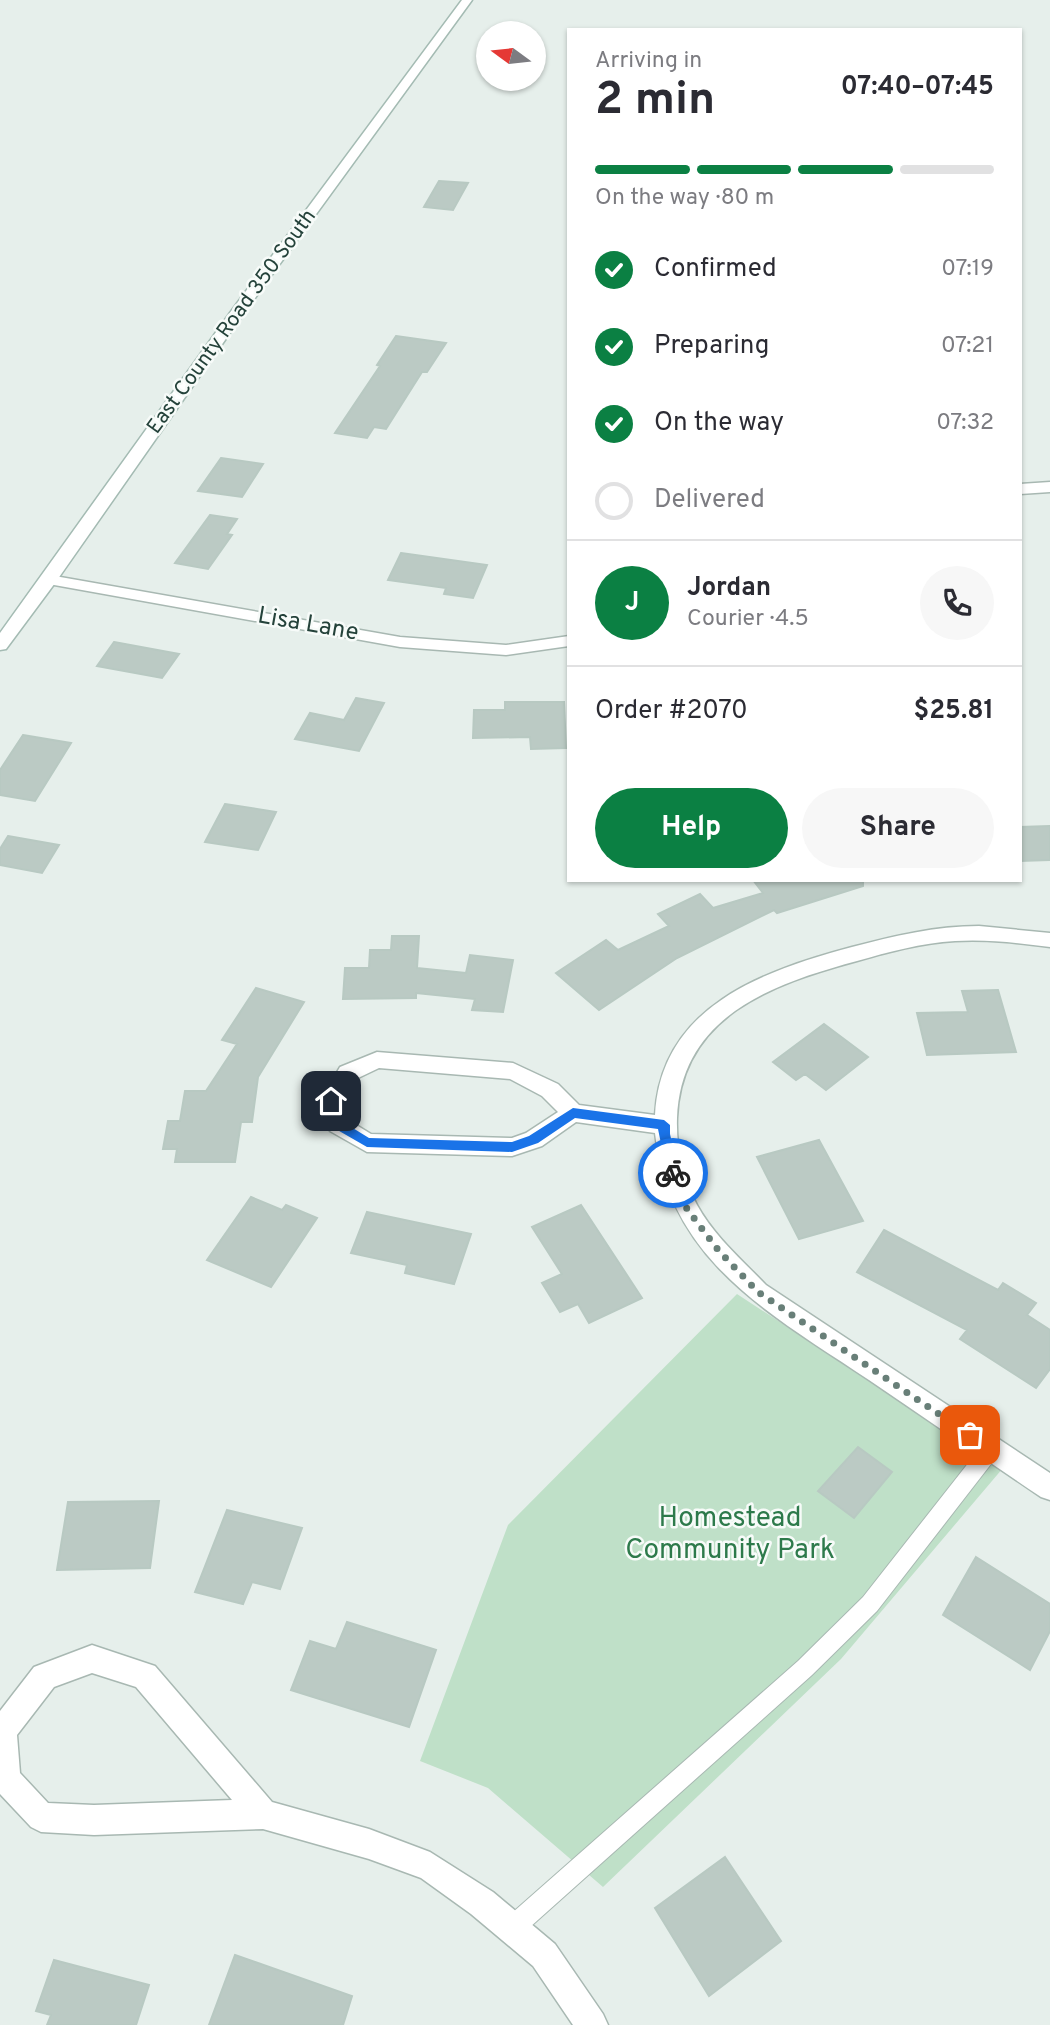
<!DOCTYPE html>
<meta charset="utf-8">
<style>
:root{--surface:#fff;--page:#f7f7f7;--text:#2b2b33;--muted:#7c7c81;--line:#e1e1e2;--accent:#0b8043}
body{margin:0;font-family:Overpass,sans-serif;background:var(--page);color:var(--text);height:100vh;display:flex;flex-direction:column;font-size:26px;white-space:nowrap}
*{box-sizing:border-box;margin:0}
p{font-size:23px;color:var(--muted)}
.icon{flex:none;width:38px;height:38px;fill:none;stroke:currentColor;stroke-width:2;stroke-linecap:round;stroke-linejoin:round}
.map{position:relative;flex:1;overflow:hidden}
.drawer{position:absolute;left:567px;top:28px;width:455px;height:854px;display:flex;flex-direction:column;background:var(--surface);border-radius:0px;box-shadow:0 2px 5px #0004}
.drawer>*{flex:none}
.needle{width:46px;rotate:285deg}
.tools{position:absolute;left:476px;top:21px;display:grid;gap:14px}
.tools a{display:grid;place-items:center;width:70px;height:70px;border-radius:50%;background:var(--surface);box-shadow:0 2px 5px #0004;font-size:35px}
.pin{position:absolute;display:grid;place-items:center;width:60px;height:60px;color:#fff;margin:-30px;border-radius:14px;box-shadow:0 4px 10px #0006}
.courier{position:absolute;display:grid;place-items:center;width:70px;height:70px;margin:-35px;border:5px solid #1a73e8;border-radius:50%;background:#fff;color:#222;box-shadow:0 2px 9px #0007}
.summary em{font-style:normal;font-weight:700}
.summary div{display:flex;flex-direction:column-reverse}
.summary{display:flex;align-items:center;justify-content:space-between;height:119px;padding:0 28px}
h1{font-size:46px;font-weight:700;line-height:52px}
.bar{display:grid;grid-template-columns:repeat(4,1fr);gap:10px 7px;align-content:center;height:84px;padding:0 28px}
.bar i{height:9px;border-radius:5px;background:var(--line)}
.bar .selected{background:var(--accent)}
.bar p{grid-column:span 4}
.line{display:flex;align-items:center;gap:18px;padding:0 28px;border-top:2px solid var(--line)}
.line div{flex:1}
.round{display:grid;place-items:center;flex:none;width:74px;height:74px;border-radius:37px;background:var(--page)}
ol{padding:0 28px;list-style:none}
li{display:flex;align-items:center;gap:21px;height:77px}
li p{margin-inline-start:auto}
li .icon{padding:7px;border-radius:50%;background:var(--accent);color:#fff;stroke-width:4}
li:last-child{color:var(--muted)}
li i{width:38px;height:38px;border:4px solid var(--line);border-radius:50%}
.primary-button{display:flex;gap:14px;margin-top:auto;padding:14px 28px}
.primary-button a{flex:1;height:80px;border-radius:42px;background:var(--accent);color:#fff;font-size:28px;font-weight:700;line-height:80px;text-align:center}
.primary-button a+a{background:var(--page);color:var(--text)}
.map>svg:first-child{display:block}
</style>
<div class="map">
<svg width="1050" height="2025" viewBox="0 0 1050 2025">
<rect width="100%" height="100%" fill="#e6efeb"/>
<path fill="#bfe0c8" d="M 737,1294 L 1003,1468 L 841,1659 L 603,1887 L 488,1788 L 420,1761 L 508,1525 Z"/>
<path fill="#bbcac4" stroke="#b8c9c2" stroke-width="2" d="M 439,181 L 468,183 L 453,210 L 424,207 Z
M 396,336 L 446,343 L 427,372 L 422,372 L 386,429 L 374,427 L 367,438 L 335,433 L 380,366 L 377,365 Z
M 221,458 L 263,464 L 242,497 L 198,491 Z
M 210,515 L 237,519 L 227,534 L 232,535 L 208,569 L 175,563 Z
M 401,553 L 487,565 L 473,598 L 444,594 L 446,588 L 388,580 Z
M 114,642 L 179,654 L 162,678 L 97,666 Z
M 356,698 L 384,703 L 359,751 L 295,739 L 310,713 L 344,720 Z
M 505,702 L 564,702 L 566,748 L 531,749 L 530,737 L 473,738 L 474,710 L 505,710 Z
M 23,735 L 71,743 L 35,801 L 0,795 L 0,770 Z
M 225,804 L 276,812 L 258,850 L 205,842 Z
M 1050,826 L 1050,860 L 1020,861 L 1020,827 Z
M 8,836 L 59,845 L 42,873 L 0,865 L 0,849 Z
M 753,880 L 863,880 L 863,886 L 777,913 L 774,910 L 677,958 L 599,1010 L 556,973 L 606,940 L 618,950 L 669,926 L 658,914 L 700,894 L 713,908 L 763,893 Z
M 392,936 L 419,936 L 417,968 L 466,973 L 470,955 L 513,960 L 503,1012 L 472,1010 L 475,999 L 416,993 L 416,998 L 343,999 L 345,968 L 369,968 L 370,950 L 391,950 Z
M 256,988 L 304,1002 L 258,1077 L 252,1122 L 241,1122 L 235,1162 L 175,1162 L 177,1149 L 163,1149 L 168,1121 L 180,1121 L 185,1091 L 206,1091 L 237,1044 L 222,1040 Z
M 998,990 L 1016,1052 L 927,1055 L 917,1013 L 968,1012 L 962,991 Z
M 824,1024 L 868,1057 L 826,1090 L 805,1074 L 796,1080 L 773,1062 Z
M 819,1140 L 863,1221 L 799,1239 L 757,1157 Z
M 251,1197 L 282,1210 L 286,1205 L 317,1218 L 271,1287 L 207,1260 Z
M 581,1205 L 642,1298 L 589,1323 L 578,1304 L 560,1312 L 542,1283 L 562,1274 L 532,1227 Z
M 367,1212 L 471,1234 L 454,1284 L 405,1273 L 407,1265 L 351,1253 Z
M 884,1230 L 998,1290 L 1003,1283 L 1036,1303 L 1027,1315 L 1050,1330 L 1050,1369 L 1036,1388 L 960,1339 L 967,1330 L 857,1272 Z
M 858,1447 L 892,1472 L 854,1518 L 818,1491 Z
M 159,1501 L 150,1568 L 57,1570 L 68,1502 Z
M 227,1510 L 302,1528 L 280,1589 L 252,1582 L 243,1604 L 195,1592 Z
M 976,1557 L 1050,1604 L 1050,1631 L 1030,1670 L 943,1615 Z
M 347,1622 L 436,1650 L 409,1727 L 291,1690 L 310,1641 L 336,1649 Z
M 725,1857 L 781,1941 L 709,1996 L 655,1908 Z
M 235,1955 L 352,1996 L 343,2025 L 209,2025 Z
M 54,1960 L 149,1985 L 136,2025 L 47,2025 L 51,2015 L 36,2011 Z"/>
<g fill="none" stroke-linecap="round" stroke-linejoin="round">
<g stroke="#a8b8b2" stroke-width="2">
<path id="lane" d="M 991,1440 L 998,1443 L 1001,1449 L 998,1455 L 877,1611 L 812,1675 L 520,1936 L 512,1940 L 504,1936 L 500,1928 L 504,1920 L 798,1661 L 863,1597 L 984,1443 Z"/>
</g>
<g stroke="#a8b8b2" stroke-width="3">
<path id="street" d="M 1050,482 L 1050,492 L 1020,494 L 1020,484 Z
M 49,575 L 400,637 L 506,645 L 569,636 L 569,646 L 506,655 L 400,647 L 43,583 L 41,580 L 43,577 Z
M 979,926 L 1050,933 L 1050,947 C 1019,943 987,939 955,941 C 921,943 889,952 857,961 C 772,984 681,1016 677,1118 C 676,1148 683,1179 697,1205 C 714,1236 742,1260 766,1285 L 1050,1473 L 1050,1500 L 1041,1497 C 983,1458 926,1419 869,1380 C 772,1315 669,1261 655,1133 L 576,1122 L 542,1146 L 512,1156 L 367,1152 L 330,1131 L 320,1101 L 340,1067 L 377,1052 L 513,1063 L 558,1084 L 579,1105 L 655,1115 C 661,1006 763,971 852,947 C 894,936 935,926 979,926 ZM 379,1068 L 510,1079 L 542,1096 L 558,1112 L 526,1133 L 512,1138 L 371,1134 L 348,1120 L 342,1102 L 356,1079 Z
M 92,1645 L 155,1666 L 272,1802 L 369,1829 L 430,1852 L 493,1892 L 555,1944 L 603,2014 L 608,2025 L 573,2025 L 533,1966 L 471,1914 L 421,1878 L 369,1859 L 263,1829 L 94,1835 L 41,1832 L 31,1827 L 0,1794 L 0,1711 L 34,1667 ZM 92,1673 L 136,1687 L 232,1800 L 94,1805 L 48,1803 L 20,1773 L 17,1735 L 54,1687 Z"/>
</g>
<g stroke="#a4bbb3" stroke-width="3">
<path id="secondary" d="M 462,0 L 472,0 L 239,320 L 55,583 L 6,649 L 0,650 L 0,633 L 229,314 Z"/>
</g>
<use href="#lane" fill="#fff" fill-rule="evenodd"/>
<use href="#street" fill="#fff" fill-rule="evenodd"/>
<use href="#secondary" fill="#fff" fill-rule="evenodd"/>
</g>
<path fill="#1a73e8" d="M 331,1097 L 337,1101 L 343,1122 L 369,1138 L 512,1142 L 529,1136 L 573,1108 L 664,1120 L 670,1125 L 670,1134 L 679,1173 L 673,1178 L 667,1173 L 658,1129 L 575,1118 L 538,1143 L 512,1152 L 367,1147 L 334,1128 L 325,1101 Z"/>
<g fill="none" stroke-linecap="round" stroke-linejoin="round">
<path stroke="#687f78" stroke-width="7" stroke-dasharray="0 12.6" d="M 673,1173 L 687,1209 L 719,1251 L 758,1292 L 970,1435"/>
</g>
<g text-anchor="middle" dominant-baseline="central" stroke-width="5" stroke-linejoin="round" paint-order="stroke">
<g font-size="21" fill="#24423a" stroke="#f7fbf9">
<text transform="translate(232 322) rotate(-54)">East County Road 350 South</text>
</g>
<g font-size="24" fill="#24423a" stroke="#f7fbf9">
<text transform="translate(308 625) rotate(10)">Lisa Lane</text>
</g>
<g font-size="28" fill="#2d7a4b" stroke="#f7fbf9">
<text x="730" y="1519">Homestead<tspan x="730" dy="32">Community Park</tspan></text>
</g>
</g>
</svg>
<div class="tools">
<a><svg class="needle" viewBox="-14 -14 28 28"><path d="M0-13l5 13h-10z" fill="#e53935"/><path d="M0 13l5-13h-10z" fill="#7c7c81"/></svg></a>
</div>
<div class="pin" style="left:970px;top:1435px;background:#ea580c"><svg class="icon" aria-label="bag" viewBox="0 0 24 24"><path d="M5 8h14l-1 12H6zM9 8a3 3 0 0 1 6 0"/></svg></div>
<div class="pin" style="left:331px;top:1101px;background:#1f2937"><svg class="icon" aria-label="home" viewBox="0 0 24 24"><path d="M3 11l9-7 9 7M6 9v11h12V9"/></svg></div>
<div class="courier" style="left:673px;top:1173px"><svg class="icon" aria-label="bike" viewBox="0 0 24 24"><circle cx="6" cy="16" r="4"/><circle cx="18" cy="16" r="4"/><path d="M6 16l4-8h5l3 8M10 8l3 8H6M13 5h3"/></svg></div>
<section class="drawer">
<div class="summary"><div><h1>2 min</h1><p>Arriving in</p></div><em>07:40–07:45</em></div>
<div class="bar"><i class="selected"></i><i class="selected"></i><i class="selected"></i><i></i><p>On the way · 80 m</p></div>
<ol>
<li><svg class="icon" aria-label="check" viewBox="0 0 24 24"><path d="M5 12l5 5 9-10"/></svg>Confirmed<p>07:19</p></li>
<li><svg class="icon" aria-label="check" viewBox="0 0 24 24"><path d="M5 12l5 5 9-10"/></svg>Preparing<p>07:21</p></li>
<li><svg class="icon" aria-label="check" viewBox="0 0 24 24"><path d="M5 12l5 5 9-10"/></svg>On the way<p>07:32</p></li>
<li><i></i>Delivered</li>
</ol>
<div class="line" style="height:126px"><b class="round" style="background:var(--accent);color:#fff">J</b><div><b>Jordan</b><p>Courier · 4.5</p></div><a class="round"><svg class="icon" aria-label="phone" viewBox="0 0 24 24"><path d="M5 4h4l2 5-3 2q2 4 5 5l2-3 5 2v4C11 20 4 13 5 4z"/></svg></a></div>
<div class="line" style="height:91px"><div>Order #2070</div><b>$25.81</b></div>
<div class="primary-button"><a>Help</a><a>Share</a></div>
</section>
</div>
